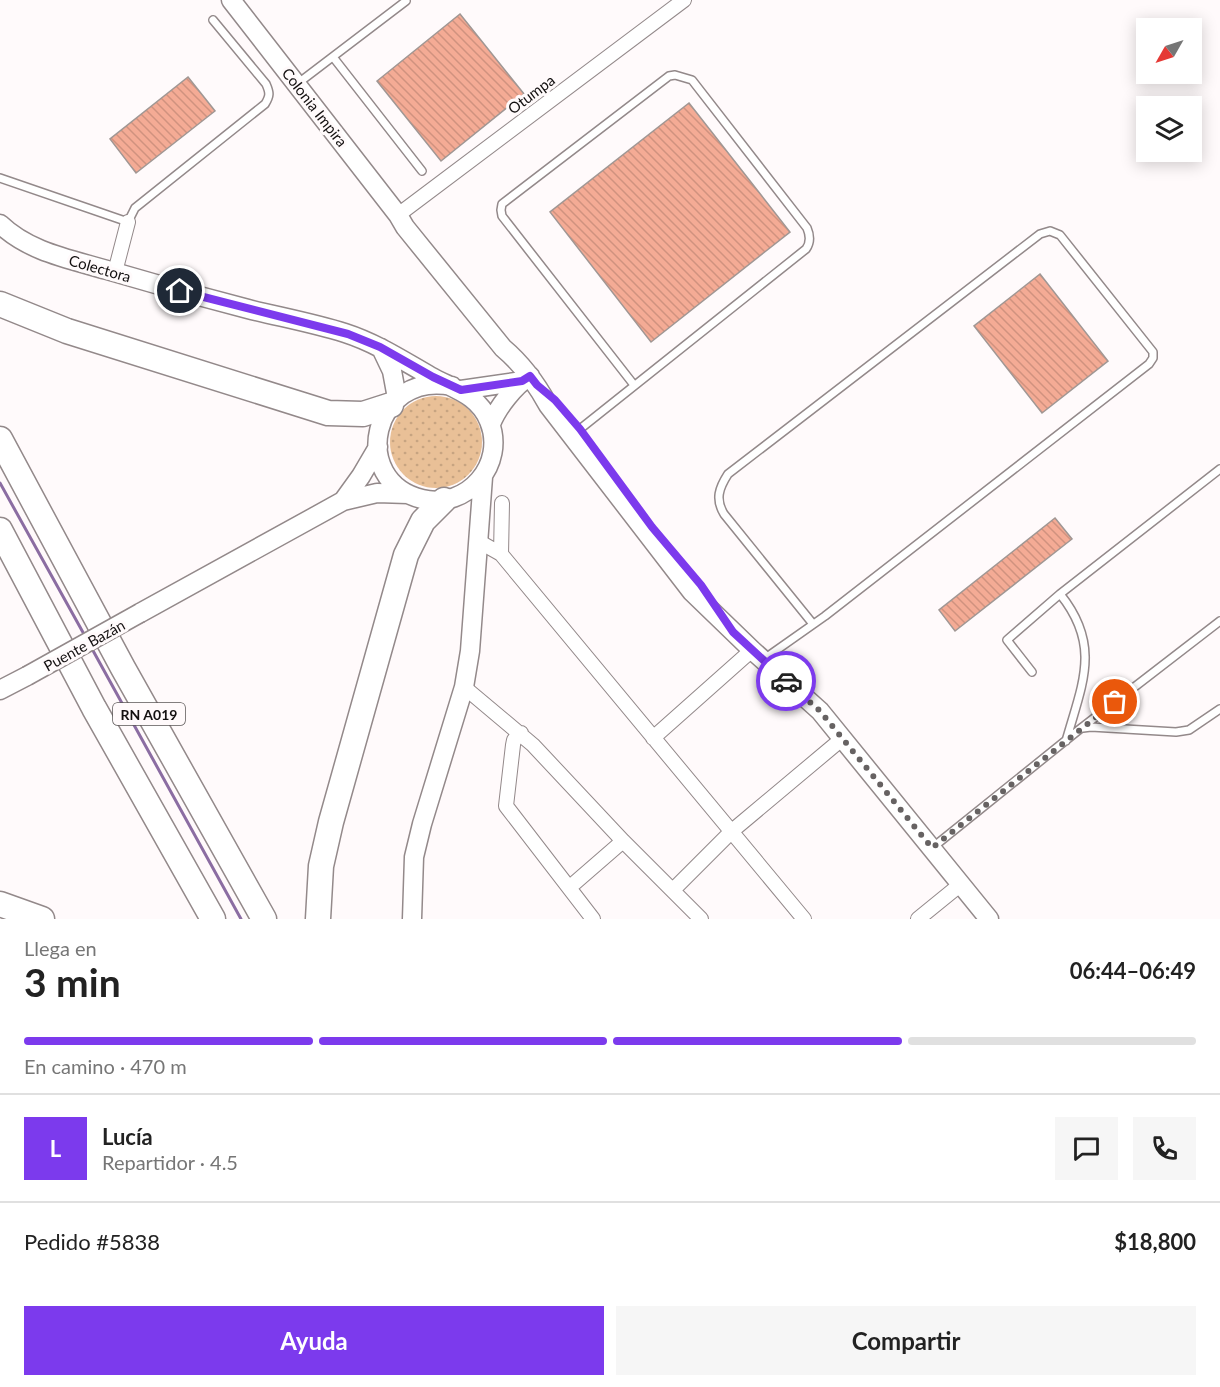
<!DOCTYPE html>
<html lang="es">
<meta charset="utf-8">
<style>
:root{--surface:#fff;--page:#f6f6f6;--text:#222;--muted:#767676;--line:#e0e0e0;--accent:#7c3aed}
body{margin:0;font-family:Lato,sans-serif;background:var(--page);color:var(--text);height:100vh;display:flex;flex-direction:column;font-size:22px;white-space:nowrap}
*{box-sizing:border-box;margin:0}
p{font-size:20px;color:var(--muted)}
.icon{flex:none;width:33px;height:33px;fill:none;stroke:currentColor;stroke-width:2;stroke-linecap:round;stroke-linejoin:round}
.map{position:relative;height:919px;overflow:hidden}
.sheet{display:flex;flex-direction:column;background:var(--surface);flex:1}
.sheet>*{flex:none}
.needle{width:39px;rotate:231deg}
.fabs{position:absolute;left:1136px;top:18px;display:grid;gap:12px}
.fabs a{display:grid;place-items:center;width:66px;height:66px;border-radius:0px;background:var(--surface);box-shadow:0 3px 15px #0003;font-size:30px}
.pin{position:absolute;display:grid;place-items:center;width:51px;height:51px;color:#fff;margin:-26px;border:3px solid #fff;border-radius:50%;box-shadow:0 2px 6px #0007}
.courier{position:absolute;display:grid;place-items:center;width:60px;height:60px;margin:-30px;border:4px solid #7c3aed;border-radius:50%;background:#fff;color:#222;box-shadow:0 2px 8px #0007}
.head em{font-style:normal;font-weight:700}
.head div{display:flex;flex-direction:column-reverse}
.head{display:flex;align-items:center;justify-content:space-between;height:102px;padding:0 24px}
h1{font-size:39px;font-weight:700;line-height:45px}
.bar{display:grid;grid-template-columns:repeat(4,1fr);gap:9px 6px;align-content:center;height:72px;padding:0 24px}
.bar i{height:8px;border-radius:4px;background:var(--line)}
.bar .active{background:var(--accent)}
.bar p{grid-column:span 4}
.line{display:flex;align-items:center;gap:15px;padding:0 24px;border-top:2px solid var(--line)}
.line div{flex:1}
.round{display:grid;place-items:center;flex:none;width:63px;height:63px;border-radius:0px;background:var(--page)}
.primary-button{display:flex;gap:12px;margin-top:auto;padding:12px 24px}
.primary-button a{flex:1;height:69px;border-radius:0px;background:var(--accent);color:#fff;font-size:24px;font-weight:700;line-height:69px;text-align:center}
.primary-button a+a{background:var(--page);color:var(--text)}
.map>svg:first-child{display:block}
</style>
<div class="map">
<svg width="1220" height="919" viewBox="0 0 1220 919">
<defs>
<pattern id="grass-dots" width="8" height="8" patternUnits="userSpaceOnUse" patternTransform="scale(1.5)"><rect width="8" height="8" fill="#e9c097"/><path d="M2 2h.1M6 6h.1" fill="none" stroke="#c7a481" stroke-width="1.8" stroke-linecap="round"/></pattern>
<pattern id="building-back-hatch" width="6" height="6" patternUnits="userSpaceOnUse" patternTransform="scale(1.5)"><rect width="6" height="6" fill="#f4ab95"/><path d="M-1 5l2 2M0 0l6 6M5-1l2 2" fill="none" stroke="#d0927f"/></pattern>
</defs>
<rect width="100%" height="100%" fill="#fffafb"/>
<path fill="url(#grass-dots)" d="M390 442a46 46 0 1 1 92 0a46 46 0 1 1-92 0Z"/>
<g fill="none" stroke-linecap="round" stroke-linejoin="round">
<path stroke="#8b6da2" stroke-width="3" d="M 0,483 L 85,636
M 91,647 L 241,919"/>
</g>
<path fill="url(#building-back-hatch)" stroke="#a09794" stroke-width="1.5" d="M 460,14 L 524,94 L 441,161 L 377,81 Z
M 188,77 L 215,111 L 136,173 L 110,139 Z
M 689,103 L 790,232 L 651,342 L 550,212 Z
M 1040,274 L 1108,361 L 1042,413 L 974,326 Z
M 1055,518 L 1072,539 L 955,631 L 939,610 Z"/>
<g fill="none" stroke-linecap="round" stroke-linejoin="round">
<g stroke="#93898a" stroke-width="10">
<path id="lane" d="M 333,57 L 422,171
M 297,84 L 406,1
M 0,178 L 128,222 L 135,208 L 265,104 C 270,96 270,93 266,84 L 213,20
M 580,429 L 806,249 C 811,242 810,235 807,228 L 692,80 L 675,75 L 669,76 L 502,204 L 501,210 L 502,216 L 634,385
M 1060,594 C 1102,646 1082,684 1066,741
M 764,659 L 825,616 L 1149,364 L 1153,358 L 1153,352 L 1060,235 L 1050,231 L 1040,234 L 728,474 C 719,488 715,499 724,514 L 813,624
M 1032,672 L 1007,640 L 1060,594 L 1220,469
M 1083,728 L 1091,727 L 1176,732 L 1189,730 L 1220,709
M 932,848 L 1080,729 L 1220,621"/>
</g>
<g stroke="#93898a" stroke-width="16">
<path id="street" d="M 398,215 L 684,0
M 115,272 L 128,222
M 478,541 L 501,554 L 804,919
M 501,554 L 502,503
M 464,687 L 533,745 L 623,841 L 701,919
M 521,733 L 514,740 L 513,745 L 506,806 L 593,919
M 653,738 L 752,650
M 570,887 L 623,841
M 673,890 L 732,831 L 843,738
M 918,919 L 961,884"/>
</g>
<g stroke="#93898a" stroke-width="21">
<path id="secondary" d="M 231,0 L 398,215 L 405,227 L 503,348 C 522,364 536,383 548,405 L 692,592 L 752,650 L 820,711 L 989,919
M 0,224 C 29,252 70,259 107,270 C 154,284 201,297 248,309 C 280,317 313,323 345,333 C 376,343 402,360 430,376 C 453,389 478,394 489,421 C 507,464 467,510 422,499 C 348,481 372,370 452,386
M 381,348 L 392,371 L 397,398
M 461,390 L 522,381
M 491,424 C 497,408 515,385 530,376
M 343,501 L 361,476 L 378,447
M 140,613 L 343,501 L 377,493 L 408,494
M 0,690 L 27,676
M 412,919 L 414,857 L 422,824 L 464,687 L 470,651 L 483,477"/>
</g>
<g stroke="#93898a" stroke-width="27">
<path id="highway" d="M 0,304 L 67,331 L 328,413 L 363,414 L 391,405
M 0,439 L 123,668 L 264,919
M 0,530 L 94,708 L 213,919
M 0,904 L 42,919
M 318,919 L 321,866 L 331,822 L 406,555 L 423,521 L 444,500"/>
</g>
<use href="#lane" stroke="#fff" stroke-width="7"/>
<use href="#street" stroke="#fff" stroke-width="14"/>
<use href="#secondary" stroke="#fff" stroke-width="18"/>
<use href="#highway" stroke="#fff" stroke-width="24"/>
<g stroke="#93898a" stroke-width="21" stroke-linecap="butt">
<path id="secondary-bridge" d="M 27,676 L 140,613"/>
</g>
<use href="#secondary-bridge" stroke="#fff" stroke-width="18"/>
</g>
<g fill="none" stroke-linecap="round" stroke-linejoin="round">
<path stroke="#666262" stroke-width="6" stroke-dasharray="0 10.8" d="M 786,681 L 820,711 L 932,848 L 1115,702"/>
<path stroke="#7c3aed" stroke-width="8" d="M 180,291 L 348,334 L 380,347 L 433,377 L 461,390 L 522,381 L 530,376 L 537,385 L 555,400 L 580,429 L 652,527 L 701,585 L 733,632 L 786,681"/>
</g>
<g text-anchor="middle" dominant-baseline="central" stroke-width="6" stroke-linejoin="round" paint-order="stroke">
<rect fill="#fffafb" stroke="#5a5656" stroke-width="1.5" x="113" y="703" width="72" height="22" rx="4.5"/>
<g font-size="14" font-weight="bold" fill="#131010">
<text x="149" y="714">RN A019</text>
</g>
<g font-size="15" fill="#131010" stroke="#fffafb">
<text transform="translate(531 94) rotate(-37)">Otumpa</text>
<text transform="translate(315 107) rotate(52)">Colonia Impira</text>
<text transform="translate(100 268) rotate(16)">Colectora</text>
<text transform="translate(84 645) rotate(-29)">Puente Bazán</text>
</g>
</g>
</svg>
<div class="fabs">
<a><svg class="needle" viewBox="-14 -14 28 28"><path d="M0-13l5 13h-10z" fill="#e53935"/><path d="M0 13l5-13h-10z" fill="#767676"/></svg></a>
<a><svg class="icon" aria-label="layers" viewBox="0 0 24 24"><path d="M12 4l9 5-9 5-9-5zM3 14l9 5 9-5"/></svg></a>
</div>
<div class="pin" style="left:1115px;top:702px;background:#ea580c"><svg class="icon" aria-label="bag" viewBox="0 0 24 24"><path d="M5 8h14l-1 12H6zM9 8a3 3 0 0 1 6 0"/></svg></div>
<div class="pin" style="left:180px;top:291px;background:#1f2937"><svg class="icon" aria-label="home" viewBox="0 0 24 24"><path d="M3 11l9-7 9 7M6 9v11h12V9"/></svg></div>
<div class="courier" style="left:786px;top:681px"><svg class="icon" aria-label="car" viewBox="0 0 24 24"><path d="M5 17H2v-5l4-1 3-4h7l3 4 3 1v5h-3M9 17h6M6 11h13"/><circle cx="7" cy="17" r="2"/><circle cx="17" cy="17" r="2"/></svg></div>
</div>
<section class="sheet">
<div class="head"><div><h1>3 min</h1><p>Llega en</p></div><em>06:44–06:49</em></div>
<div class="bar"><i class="active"></i><i class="active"></i><i class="active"></i><i></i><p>En camino · 470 m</p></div>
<div class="line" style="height:108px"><b class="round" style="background:var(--accent);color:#fff">L</b><div><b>Lucía</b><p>Repartidor · 4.5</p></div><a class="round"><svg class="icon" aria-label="chat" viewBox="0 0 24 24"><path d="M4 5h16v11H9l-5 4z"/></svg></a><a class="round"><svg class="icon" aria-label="phone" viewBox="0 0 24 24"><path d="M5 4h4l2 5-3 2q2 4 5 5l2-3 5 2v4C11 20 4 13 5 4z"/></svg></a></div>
<div class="line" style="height:78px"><div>Pedido #5838</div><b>$18,800</b></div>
<div class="primary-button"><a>Ayuda</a><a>Compartir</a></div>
</section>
